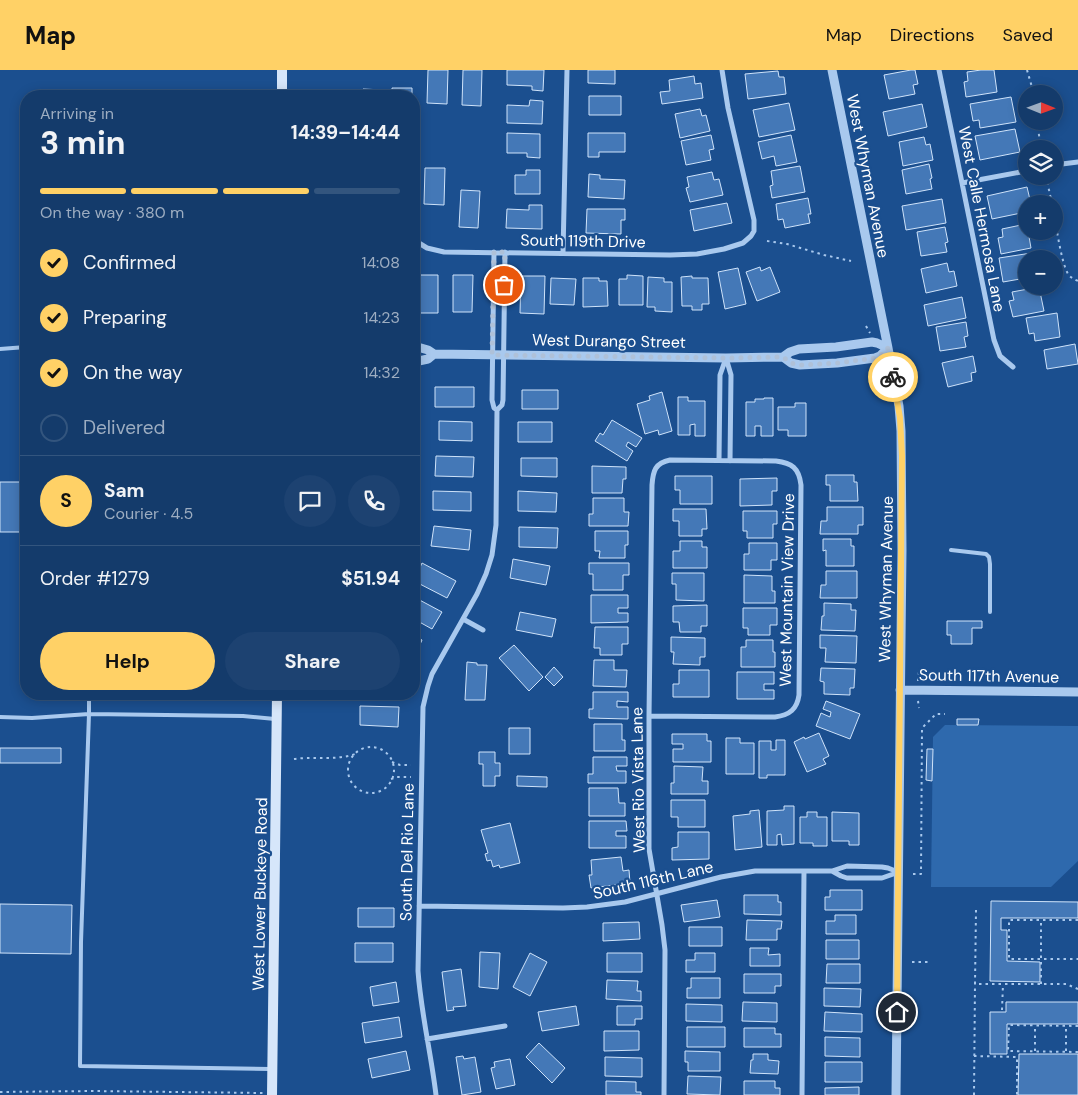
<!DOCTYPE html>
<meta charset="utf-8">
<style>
:root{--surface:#143b6b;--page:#1d4271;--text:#f1f3f6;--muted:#9dadc1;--line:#33557e;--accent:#ffd166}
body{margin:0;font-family:"DM Sans",sans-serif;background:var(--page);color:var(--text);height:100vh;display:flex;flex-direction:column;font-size:19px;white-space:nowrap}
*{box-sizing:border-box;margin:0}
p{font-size:16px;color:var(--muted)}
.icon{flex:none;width:28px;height:28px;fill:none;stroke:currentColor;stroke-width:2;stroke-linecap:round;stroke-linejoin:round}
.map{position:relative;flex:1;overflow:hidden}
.details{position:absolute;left:20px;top:20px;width:400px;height:610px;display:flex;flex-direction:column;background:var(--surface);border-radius:20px;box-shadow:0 2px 12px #0003,0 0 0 1px var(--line)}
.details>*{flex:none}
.needle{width:32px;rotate:91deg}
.fabs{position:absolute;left:1018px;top:15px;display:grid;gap:10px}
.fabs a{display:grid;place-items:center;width:45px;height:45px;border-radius:50%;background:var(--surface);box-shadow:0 2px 12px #0003,0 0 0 1px var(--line);font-size:25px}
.pin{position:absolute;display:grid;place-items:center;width:42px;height:42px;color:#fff;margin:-21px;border:2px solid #fff;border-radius:50%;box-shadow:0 1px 5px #0007}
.courier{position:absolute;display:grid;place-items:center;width:50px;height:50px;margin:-25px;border:4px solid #ffd166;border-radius:50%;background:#fff;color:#222;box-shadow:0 1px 6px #0007}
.overview em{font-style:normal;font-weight:700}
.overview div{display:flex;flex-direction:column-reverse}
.overview{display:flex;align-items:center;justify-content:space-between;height:85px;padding:0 20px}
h1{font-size:32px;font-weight:700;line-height:38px}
.bar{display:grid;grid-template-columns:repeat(4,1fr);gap:8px 5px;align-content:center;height:60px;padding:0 20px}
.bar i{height:6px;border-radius:4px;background:var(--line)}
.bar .on{background:var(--accent)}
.bar p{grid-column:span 4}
.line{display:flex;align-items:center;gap:12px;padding:0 20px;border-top:1px solid var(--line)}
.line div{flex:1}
.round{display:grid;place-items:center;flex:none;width:52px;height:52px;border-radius:26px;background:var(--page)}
ol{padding:0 20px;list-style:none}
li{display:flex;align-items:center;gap:15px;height:55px}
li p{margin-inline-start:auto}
li .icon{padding:5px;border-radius:50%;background:var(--accent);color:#111;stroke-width:4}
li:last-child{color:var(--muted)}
li i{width:28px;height:28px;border:2px solid var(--line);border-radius:50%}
.action{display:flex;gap:10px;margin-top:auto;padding:10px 20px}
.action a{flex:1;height:58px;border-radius:30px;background:var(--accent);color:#111;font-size:20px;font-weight:700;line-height:58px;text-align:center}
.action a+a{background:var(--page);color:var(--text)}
header{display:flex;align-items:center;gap:30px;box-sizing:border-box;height:70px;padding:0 25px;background:var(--accent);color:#111}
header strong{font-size:24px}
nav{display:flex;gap:28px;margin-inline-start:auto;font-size:18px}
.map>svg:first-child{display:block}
</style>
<header>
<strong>Map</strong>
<nav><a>Map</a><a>Directions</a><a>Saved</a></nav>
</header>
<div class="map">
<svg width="1078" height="1025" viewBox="0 0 1078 1025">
<rect width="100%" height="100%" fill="#1b4f8f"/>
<path fill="#2e69ad" d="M 945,655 L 1078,656 L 1078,791 L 1051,817 L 931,817 L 933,667 Z"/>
<path fill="#4478b7" stroke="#cfe3fa" d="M 428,0 L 448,0 L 447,34 L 427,33 Z
M 463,0 L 482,0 L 481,36 L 462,35 Z
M 507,0 L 544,0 L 543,21 L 532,20 L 532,16 L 507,15 Z
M 588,0 L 615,0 L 615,14 L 588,13 Z
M 911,0 L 915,0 L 918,14 L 913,15 L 915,24 L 889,29 L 884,5 Z
M 981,0 L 994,0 L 997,22 L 966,27 L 964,12 L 968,11 L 967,2 Z
M 778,1 L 779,7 L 784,7 L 786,24 L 748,29 L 745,4 Z
M 694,6 L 695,14 L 701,13 L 703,28 L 662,34 L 660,22 L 670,21 L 669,10 Z
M 392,18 L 412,18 L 412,26 L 392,26 Z
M 363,19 L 383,20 L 383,26 L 363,26 Z
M 589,26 L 621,26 L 621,45 L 589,45 Z
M 1011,27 L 1016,52 L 980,58 L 979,50 L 973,51 L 970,34 Z
M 530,30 L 543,31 L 542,54 L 507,53 L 507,35 L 529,36 Z
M 789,33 L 795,60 L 759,67 L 753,40 Z
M 922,34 L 927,57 L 888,66 L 883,42 Z
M 700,39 L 702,46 L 706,45 L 710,61 L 680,68 L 675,44 Z
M 1015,59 L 1020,82 L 980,90 L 975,66 Z
M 507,63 L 540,64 L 540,88 L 527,87 L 527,83 L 507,83 Z
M 588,63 L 625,63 L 625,82 L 599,82 L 599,87 L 588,87 Z
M 711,65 L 714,79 L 709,80 L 711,90 L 686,95 L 681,71 Z
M 791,65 L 797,92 L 776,96 L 774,86 L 762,89 L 758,72 Z
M 924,67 L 926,75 L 930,74 L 933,90 L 903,96 L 899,72 Z
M 929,94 L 932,108 L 930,109 L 932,119 L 906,124 L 902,100 Z
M 800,96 L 805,122 L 772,128 L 770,116 L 773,115 L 771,101 Z
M 425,98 L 445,98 L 444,135 L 424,134 Z
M 526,100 L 540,100 L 540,124 L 515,124 L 515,105 L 526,105 Z
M 712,102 L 714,110 L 719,109 L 723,125 L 690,132 L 686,118 L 689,117 L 687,107 Z
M 589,104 L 600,105 L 600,109 L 625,110 L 624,129 L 588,127 Z
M 1027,117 L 1031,134 L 1026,134 L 1026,142 L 992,149 L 987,126 Z
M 461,120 L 480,121 L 478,158 L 459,157 Z
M 808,128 L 811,144 L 808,144 L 810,153 L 785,158 L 783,149 L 778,150 L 776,134 Z
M 942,129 L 946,153 L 906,160 L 902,136 Z
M 727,133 L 732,153 L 694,161 L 690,140 Z
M 529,135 L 542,135 L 542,159 L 506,158 L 507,139 L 529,140 Z
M 587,139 L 625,139 L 625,150 L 621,150 L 621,164 L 586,163 Z
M 1026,154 L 1026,161 L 1028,161 L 1031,178 L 1001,184 L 998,168 L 1003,167 L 1002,159 Z
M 945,157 L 948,172 L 945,173 L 947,182 L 921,186 L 917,162 Z
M 1038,182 L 1039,189 L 1026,189 L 1026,208 L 1003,212 L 999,188 Z
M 947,193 L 949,202 L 954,201 L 957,216 L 926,223 L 921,199 Z
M 760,197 L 761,201 L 770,197 L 780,222 L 757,231 L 746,202 Z
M 738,198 L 746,234 L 725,239 L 718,202 Z
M 419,205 L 438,205 L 438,243 L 418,243 Z
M 453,205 L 473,205 L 472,242 L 453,242 Z
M 627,205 L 643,206 L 643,235 L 619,235 L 619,209 L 627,209 Z
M 521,206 L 545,206 L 544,244 L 520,243 Z
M 692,206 L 692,208 L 708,208 L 709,234 L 702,234 L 702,240 L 692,240 L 692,236 L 682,236 L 681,207 Z
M 648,207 L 664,208 L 664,212 L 672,212 L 672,242 L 655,241 L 655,237 L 647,237 Z
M 551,208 L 576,209 L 574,235 L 550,234 Z
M 583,208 L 599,208 L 599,211 L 607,211 L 608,236 L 583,237 Z
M 1039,217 L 1044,241 L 1013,247 L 1009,231 L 1014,230 L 1012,222 Z
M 962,227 L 966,248 L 928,256 L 924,235 Z
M 1057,243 L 1060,267 L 1035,271 L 1034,263 L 1029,264 L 1026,248 Z
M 966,252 L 968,266 L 964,267 L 966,277 L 940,281 L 936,257 Z
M 1075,274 L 1078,294 L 1047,299 L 1044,280 Z
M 973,286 L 976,302 L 971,303 L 972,311 L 948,317 L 942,293 Z
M 435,317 L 474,317 L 474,337 L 435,337 Z
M 522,320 L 558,320 L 558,339 L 522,339 Z
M 662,322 L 672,361 L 659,365 L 658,360 L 645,364 L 637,334 L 650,330 L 649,326 Z
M 678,327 L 688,327 L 688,331 L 705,331 L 705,366 L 695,366 L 695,354 L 690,355 L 690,365 L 678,365 Z
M 764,328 L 773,328 L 773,366 L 761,366 L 761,356 L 755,356 L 755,366 L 746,366 L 746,332 L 755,332 L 755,329 L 764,329 Z
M 795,333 L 806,333 L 806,366 L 788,366 L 788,360 L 778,360 L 778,337 L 795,337 Z
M 612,350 L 642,368 L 636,377 L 628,372 L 626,376 L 633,381 L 627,391 L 595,371 L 600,363 L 603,365 Z
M 439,351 L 472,352 L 472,371 L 439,370 Z
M 518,352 L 552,352 L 552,372 L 518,372 Z
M 436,386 L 474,387 L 473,407 L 435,406 Z
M 521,388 L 557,388 L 557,407 L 521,406 Z
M 592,396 L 626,397 L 626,409 L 623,409 L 622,423 L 592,423 Z
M 826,405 L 854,405 L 854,412 L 857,412 L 858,431 L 830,431 L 830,415 L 826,415 Z
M 675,406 L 712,406 L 712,434 L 680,434 L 680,420 L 675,420 Z
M 777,408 L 777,421 L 772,421 L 772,435 L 740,436 L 740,409 Z
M 0,412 L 26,412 L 26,462 L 0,462 Z
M 433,421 L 471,422 L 471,441 L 433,440 Z
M 518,421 L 557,423 L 556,442 L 518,441 Z
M 593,428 L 624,428 L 624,442 L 629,442 L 628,456 L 589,456 L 589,444 L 593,444 Z
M 827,437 L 863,437 L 863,455 L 858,455 L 858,464 L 820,464 L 821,451 L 827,451 Z
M 673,439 L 706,439 L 707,459 L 702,459 L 702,466 L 679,466 L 679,451 L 673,451 Z
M 743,441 L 777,441 L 777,454 L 773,454 L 773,468 L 747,468 L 747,461 L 743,461 Z
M 434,456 L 471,460 L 469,480 L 431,476 Z
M 519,457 L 558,458 L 557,478 L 519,477 Z
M 595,461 L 628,461 L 628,475 L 625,475 L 625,488 L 599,488 L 600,481 L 595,481 Z
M 823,469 L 851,469 L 851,476 L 854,476 L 854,496 L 826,496 L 826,480 L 823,481 Z
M 680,471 L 702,471 L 702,477 L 707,477 L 707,498 L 673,498 L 673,481 L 680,481 Z
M 749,473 L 777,473 L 777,490 L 771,490 L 771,500 L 744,500 L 744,484 L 749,484 Z
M 513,489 L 550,496 L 546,515 L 510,508 Z
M 422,493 L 456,511 L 447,528 L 414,511 Z
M 589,493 L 629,493 L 629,505 L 623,505 L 623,520 L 593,520 L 593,504 L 589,504 Z
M 826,501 L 857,501 L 857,528 L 820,528 L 821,515 L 826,515 Z
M 672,503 L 704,503 L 704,531 L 676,530 L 676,514 L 672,514 Z
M 744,505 L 772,506 L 772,521 L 775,521 L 775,533 L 744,533 Z
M 591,525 L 628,525 L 628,538 L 618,538 L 618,543 L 628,543 L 628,552 L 591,553 Z
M 414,527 L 442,542 L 432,559 L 414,549 Z
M 824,533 L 851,534 L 851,540 L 856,540 L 855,561 L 821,560 L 822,546 L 824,546 Z
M 707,535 L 707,556 L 701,556 L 701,562 L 680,562 L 679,552 L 673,552 L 673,536 Z
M 743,538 L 777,538 L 777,555 L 770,555 L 770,565 L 748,565 L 748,558 L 743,558 Z
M 520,542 L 556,549 L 552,567 L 516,560 Z
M 947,551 L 982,551 L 982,558 L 972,558 L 972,574 L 951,574 L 951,565 L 947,565 Z
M 595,557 L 628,557 L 628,574 L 622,574 L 622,585 L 600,585 L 600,578 L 594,578 Z
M 820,565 L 857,566 L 856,593 L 825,592 L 826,578 L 820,578 Z
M 414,566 L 422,570 L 414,588 Z
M 671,567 L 705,568 L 705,587 L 700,587 L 700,595 L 673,594 L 674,582 L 671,582 Z
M 746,570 L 773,570 L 773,582 L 775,582 L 775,597 L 741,597 L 741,577 L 746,577 Z
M 514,575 L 543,607 L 529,621 L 499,588 Z
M 594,590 L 614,590 L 614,600 L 627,600 L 626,617 L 593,616 Z
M 467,592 L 477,593 L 477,595 L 487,595 L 485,630 L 465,630 Z
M 554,597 L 563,607 L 554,616 L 545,607 Z
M 821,598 L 855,599 L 854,618 L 850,618 L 850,625 L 824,624 L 824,612 L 820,611 Z
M 679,600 L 709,600 L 709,627 L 673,627 L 673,614 L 679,614 Z
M 737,602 L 774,602 L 774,614 L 764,614 L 764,620 L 774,620 L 774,629 L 737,629 Z
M 593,622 L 628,622 L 628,632 L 617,631 L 617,637 L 628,637 L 628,649 L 589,648 L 589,639 L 593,639 Z
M 826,631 L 860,644 L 850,669 L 816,656 L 821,643 L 830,647 L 831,642 L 823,639 Z
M 360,636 L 399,637 L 398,657 L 360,655 Z
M 957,649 L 979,649 L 978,655 L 957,655 Z
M 594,654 L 622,654 L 622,670 L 625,670 L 625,681 L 594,681 Z
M 509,658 L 530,658 L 530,684 L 509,684 Z
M 819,663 L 829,686 L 823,689 L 826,694 L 807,702 L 794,672 L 804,667 L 805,669 Z
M 672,664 L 707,664 L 707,671 L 711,671 L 711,692 L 673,692 L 673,679 L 683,679 L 683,674 L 672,674 Z
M 726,668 L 740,668 L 740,673 L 754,673 L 754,704 L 726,704 Z
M 776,670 L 785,670 L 785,705 L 767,705 L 767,708 L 759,708 L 759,671 L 771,671 L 771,680 L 776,680 Z
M 0,678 L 61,678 L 61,693 L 0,693 Z
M 927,679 L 933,679 L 932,711 L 926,710 Z
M 479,682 L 495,682 L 495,693 L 500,693 L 500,706 L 495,706 L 495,716 L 483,716 L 483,694 L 479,694 Z
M 593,687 L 627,687 L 627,696 L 616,696 L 617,701 L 626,701 L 626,713 L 588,713 L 588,704 L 593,704 Z
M 674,696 L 703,697 L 702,711 L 708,711 L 708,724 L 671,724 L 671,713 L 674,713 Z
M 517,706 L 547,707 L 547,717 L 517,716 Z
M 589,718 L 618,718 L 619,733 L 625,733 L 625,746 L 589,746 Z
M 671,730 L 705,730 L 705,757 L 678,757 L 678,747 L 671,747 Z
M 784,736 L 794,736 L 794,774 L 782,775 L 781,764 L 777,765 L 777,775 L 767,775 L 767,741 L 784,740 Z
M 759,740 L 762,777 L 735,780 L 733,746 L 750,744 L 750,741 Z
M 807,742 L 817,742 L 817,747 L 827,747 L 827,776 L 813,776 L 813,773 L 800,773 L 800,747 L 807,747 Z
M 832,742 L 859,743 L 859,775 L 849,775 L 849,771 L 832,771 Z
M 589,751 L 626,751 L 627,761 L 616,761 L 616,766 L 626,766 L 626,778 L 589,778 Z
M 510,753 L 520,793 L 500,798 L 499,795 L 493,797 L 491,790 L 487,791 L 485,784 L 488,783 L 481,760 Z
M 678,762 L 709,762 L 709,789 L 672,790 L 672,778 L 678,777 Z
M 621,787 L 623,801 L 629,800 L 630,813 L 591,818 L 589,805 L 592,805 L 591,790 Z
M 830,820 L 862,820 L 862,840 L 825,840 L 825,827 L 830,827 Z
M 744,825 L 778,825 L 778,832 L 781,832 L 781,845 L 744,844 Z
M 717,830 L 720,847 L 684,852 L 681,835 Z
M 991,831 L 1078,832 L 1078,848 L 1001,848 L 1001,860 L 1007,860 L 1007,891 L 1040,892 L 1040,912 L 990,911 Z
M 0,834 L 72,835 L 71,884 L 0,883 Z
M 358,838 L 394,838 L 394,857 L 358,857 Z
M 835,845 L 856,845 L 856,864 L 826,864 L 826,851 L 835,851 Z
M 747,850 L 782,851 L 781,859 L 777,859 L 777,870 L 746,870 Z
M 639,852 L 640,869 L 603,871 L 603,853 Z
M 689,857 L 722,857 L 722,876 L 689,876 Z
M 826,870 L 859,870 L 859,889 L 826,889 Z
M 355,873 L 393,873 L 393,892 L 355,892 Z
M 750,878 L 769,878 L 768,885 L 780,884 L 780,896 L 750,896 Z
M 480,882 L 500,883 L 498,919 L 479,917 Z
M 530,883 L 547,892 L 530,926 L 513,917 Z
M 607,883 L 642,883 L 642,902 L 607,902 Z
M 695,883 L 715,883 L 715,902 L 686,902 L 686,890 L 695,890 Z
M 827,894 L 860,894 L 860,913 L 826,913 Z
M 461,899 L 466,936 L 453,937 L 454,940 L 447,941 L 442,902 Z
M 744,904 L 781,904 L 781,916 L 775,916 L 775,923 L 744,923 Z
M 691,908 L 720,908 L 720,928 L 687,928 L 687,918 L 691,918 Z
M 607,910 L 638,911 L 637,921 L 641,921 L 641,931 L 606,929 Z
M 396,912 L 399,932 L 373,936 L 370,917 Z
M 824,918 L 861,919 L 860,937 L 824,936 Z
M 743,932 L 777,933 L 777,952 L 742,951 Z
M 1006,932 L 1078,932 L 1078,954 L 1007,954 L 1007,984 L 990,984 L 990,942 L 1006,942 Z
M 686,934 L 722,935 L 722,952 L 686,951 Z
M 576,936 L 579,955 L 542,961 L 538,942 Z
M 617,936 L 642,936 L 642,949 L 635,949 L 635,955 L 617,955 Z
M 825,942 L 862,944 L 862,962 L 824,961 Z
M 399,947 L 402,967 L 365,973 L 362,953 Z
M 687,957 L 725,957 L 725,977 L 687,977 Z
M 744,958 L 775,958 L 775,964 L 781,964 L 781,977 L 744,977 Z
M 604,961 L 639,961 L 639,980 L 604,981 Z
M 825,967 L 860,968 L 860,987 L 825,986 Z
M 539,973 L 565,998 L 552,1013 L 526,987 Z
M 406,981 L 410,1000 L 372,1008 L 368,989 Z
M 685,981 L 720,982 L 720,1001 L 688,1001 L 688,992 L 685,992 Z
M 753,984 L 768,984 L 768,990 L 779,991 L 778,1004 L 750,1003 L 751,990 L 753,990 Z
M 1019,984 L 1078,984 L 1078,1025 L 1018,1025 Z
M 463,986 L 464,989 L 475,987 L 481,1022 L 462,1025 L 456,987 Z
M 605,987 L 642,988 L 642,1007 L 605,1006 Z
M 510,989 L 515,1015 L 496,1019 L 491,998 L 495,997 L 494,992 Z
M 825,992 L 862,992 L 862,1012 L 825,1012 Z
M 688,1006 L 721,1007 L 720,1025 L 687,1024 Z
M 606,1011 L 636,1012 L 636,1022 L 641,1022 L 641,1025 L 606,1025 Z
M 744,1011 L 775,1011 L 775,1018 L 780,1018 L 780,1025 L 744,1025 Z
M 859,1017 L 859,1025 L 825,1025 L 825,1018 Z"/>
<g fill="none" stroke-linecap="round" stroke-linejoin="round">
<path stroke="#a9c9ee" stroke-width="2" stroke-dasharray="2.5 4" stroke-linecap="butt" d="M 1027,0 L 1034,24
M 1037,51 L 1041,79
M 1046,106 L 1052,134
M 1054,144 C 1057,160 1061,191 1068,204 C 1071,208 1074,209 1078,211
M 767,171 L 787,174 L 824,185 L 851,191
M 866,256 L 870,263
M 876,305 L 877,297
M 918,611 L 919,601
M 918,631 L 919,638
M348 700a23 23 0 1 1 46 0a23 23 0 1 1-46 0Z
M 294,689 C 314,686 335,691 355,684
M 392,692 L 400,695 L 411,695
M 391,709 L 397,707 L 411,707
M 913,804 L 921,804 L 922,658 L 936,644 L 945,644
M 976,840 L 975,914 L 1066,914 L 1078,919
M 1078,850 L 1009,850 L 1009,889 L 1078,889
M 912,892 L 928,892
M 1041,914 L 1041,850
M 1002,940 L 1003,914
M 1078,956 L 1009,955 L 1008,981 L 1078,982
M 1035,981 L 1035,955
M 1066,981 L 1066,956
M 974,986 L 1017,987 L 1017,1025
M 0,1022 L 92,1021 L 263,1023
M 974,1025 L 975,914"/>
<path stroke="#a9c9ee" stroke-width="4" d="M 0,279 L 26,277
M 951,480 L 986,484 L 989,487 L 990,494 L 990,542
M 0,647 L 32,648 L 89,644 L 89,624
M 270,999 L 80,996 L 81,872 L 89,644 L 243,646 L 275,649"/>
<path stroke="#a9c9ee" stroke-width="5" d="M 939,0 L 994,270 L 1000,286 L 1013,297
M 1054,95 L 1078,92
M 962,113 L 1026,101
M 414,170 L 427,178 L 444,182 L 670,185 L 697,184 L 724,179 L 743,173 L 751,166 L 754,161 L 754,150 L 728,38 L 722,0
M 494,182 L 492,330 L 494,338 L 497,340
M 563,183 L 567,0
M 726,288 L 731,305 L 730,391
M 497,340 L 502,335 L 503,330 L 505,182
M 719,390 L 720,305 L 726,288
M 463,549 L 483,560
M 649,646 L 775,647 C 790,645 797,639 799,625 L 801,415 C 799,398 792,393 776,391 L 670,390 C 655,393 653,401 652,415 L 649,646 L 649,779 L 662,855 L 665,880 L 664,1025
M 832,801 L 841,806 L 847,808 L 882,808 L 899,802
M 419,836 L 563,838 L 587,837 L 625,832 L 721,807 L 755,801 L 832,801 L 847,796 L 882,797 L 888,798 L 898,802
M 427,969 L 505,956
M 436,1025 C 431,983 421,943 418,901 L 423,637 L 428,616 L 432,604 L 477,524 L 486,504 L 492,485 L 496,455 L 497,340
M 802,1025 L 804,801"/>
<path stroke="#a9c9ee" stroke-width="9" d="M 832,0 L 888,278 L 899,336 L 901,361 L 902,480 L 896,1025
M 414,276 L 428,280 L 434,284 L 726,288 L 783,287 L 790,282 L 799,279 L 836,277 L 872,272 L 877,273 L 888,278 L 880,286 L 875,288 L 837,293 L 800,295 L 791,293 L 783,287
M 414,292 L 428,289 L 434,284
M 900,620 L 1078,622"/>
<path stroke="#d6e6fa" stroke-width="10" d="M 282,26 L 282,0
M 272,1025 L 277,624"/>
</g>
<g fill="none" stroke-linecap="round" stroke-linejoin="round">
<path stroke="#afc1d8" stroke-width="5" stroke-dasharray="0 9" d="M 504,215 L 505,182 L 494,182 L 492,285 L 726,288 L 783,287 L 791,293 L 800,295 L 837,293 L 875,288 L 880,286 L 888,278 L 893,307"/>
<path stroke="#ffd166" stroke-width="6" d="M 893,307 L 900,348 L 902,386 L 897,942"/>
</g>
<g text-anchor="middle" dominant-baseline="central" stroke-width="4.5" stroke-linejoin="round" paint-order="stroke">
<g font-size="16" fill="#fff" stroke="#1b4f8f">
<text transform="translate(868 106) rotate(79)">West Whyman Avenue</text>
<text transform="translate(982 149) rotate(79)">West Calle Hermosa Lane</text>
<text transform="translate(583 171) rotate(1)">South 119th Drive</text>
<text transform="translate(609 271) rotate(1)">West Durango Street</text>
<text transform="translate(886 509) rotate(-89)">West Whyman Avenue</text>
<text transform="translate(787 520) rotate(-89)">West Mountain View Drive</text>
<text transform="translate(989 606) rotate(1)">South 117th Avenue</text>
<text transform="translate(638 710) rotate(-91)">West Rio Vista Lane</text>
<text transform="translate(407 782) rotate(-89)">South Del Rio Lane</text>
<text transform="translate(653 810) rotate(-13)">South 116th Lane</text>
<text transform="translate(260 824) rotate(-89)">West Lower Buckeye Road</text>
</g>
</g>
</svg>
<div class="fabs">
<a><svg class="needle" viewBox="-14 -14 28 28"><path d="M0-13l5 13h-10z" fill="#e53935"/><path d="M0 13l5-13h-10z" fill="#9dadc1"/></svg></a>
<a><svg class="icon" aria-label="layers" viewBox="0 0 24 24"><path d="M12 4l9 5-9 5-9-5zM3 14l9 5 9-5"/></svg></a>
<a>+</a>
<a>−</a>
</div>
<div class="pin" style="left:504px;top:215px;background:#ea580c"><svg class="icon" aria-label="bag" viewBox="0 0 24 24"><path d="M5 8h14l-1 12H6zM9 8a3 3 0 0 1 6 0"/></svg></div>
<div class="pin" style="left:897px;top:942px;background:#1f2937"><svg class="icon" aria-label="home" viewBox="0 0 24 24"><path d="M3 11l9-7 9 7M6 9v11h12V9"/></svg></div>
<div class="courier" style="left:893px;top:307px"><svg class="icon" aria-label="bike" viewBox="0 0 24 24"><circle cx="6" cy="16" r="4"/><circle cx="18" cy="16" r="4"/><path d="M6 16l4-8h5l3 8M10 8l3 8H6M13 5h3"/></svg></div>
<section class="details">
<div class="overview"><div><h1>3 min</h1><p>Arriving in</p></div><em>14:39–14:44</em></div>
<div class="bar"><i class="on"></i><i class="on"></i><i class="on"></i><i></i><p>On the way · 380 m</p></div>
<ol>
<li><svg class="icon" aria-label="check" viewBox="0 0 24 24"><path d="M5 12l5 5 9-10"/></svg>Confirmed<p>14:08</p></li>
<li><svg class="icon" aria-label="check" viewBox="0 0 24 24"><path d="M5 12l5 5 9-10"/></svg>Preparing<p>14:23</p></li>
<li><svg class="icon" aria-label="check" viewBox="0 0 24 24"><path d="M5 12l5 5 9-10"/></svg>On the way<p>14:32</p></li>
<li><i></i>Delivered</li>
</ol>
<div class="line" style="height:90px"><b class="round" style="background:var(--accent);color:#111">S</b><div><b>Sam</b><p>Courier · 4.5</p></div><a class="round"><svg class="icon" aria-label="chat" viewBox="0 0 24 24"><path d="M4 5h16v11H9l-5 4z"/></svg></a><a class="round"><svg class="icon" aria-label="phone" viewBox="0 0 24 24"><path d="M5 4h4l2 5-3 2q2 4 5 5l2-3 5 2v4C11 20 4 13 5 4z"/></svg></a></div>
<div class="line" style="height:65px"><div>Order #1279</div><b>$51.94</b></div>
<div class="action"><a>Help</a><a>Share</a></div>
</section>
</div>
